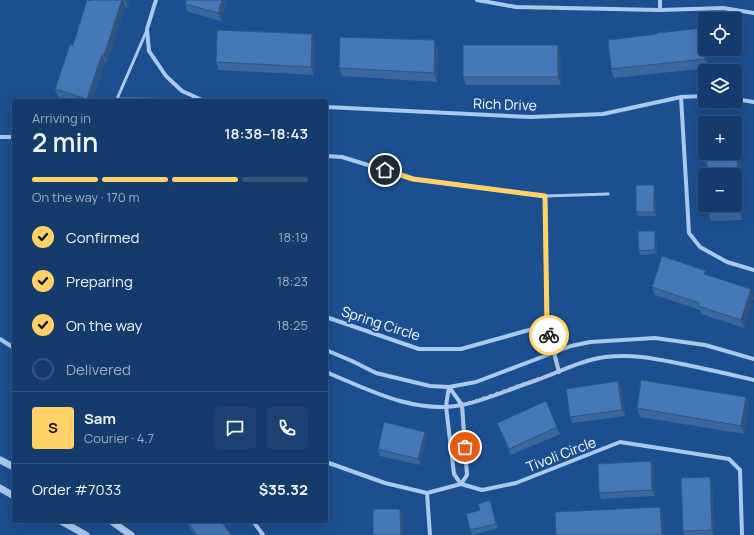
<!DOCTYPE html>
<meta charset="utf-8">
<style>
:root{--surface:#143b6b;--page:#1d4271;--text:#f1f3f6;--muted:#9dadc1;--line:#33557e;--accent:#ffd166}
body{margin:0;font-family:Manrope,sans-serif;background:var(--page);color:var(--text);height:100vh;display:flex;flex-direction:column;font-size:15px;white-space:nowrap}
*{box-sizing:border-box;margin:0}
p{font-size:13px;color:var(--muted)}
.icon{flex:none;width:22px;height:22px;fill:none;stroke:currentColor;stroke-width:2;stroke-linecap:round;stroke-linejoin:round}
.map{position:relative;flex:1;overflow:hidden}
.sheet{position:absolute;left:12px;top:99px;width:316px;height:424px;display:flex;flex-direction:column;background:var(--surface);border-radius:4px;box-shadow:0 4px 16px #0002,0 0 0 1px var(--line)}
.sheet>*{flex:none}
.tools{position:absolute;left:698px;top:12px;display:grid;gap:8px}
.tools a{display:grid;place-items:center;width:44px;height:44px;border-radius:4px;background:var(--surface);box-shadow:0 4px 16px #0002,0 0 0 1px var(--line);font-size:20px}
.pin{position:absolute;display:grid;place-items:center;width:34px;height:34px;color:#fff;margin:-17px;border:2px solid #fff;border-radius:50%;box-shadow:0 1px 4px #0007}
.courier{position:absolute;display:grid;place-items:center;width:40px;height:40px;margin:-20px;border:3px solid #ffd166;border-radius:50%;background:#fff;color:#222;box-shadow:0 1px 5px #0007}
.headline em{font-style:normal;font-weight:600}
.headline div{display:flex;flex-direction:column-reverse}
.headline{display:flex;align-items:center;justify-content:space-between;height:68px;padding:0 20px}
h1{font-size:26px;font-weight:600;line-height:30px}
.bar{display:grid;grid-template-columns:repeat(4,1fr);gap:6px 4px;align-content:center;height:48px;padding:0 20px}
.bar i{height:5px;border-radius:3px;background:var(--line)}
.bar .on{background:var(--accent)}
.bar p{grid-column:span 4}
.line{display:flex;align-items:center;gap:10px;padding:0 20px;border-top:1px solid var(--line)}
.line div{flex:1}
.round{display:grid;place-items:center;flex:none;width:42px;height:42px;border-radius:4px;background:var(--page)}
ol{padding:0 20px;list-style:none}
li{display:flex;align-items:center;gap:12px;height:44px}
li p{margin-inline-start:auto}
li .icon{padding:4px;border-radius:50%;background:var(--accent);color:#111;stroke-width:4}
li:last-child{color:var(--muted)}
li i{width:22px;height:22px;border:2px solid var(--line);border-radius:50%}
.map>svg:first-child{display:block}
</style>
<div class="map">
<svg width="754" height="535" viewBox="0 0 754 535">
<rect width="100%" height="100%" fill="#1b4f8f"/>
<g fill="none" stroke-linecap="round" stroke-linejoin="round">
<path stroke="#a9c9ee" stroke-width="3" d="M 147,30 L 117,99 L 201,100
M 545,196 L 608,194"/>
<path stroke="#a9c9ee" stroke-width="4" d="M 156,0 L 147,29 L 149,51 L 166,76 L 182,91 L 202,100 L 220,101
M 477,0 L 516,7 L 660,10 L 723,8 L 754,13
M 660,0 L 660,10
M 705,96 L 681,97 L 689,233 L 700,247 L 727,262 L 754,270
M 735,99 L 754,102
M 326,107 L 531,117 L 603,114 L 681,97
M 0,137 L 14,137
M 326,156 L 342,157 L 413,179 L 545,196 L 547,325 L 461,349 L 419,349 L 326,317
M 547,325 L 559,372
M 0,339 L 14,348
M 326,350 L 352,361 L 376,373 L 430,386 L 449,387 L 476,382 L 571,346 L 590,342 L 655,338 L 705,345 L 754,359
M 326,372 C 369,390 414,414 462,405 C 487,400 512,388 537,380 C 559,372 582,360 605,357 C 631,354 652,358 677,363 C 703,368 728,374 754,380
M 449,387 L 462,405 L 467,475 L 461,484 L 454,474 L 446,406 Z
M 326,462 L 385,483 L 427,493 L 461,484 L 482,490 L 516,483 L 620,442 L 729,459 L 740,470 L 742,535
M 427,493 L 430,535
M 253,521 L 263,535"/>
<path stroke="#a9c9ee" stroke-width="7" d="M 0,460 L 14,467
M 0,488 L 14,496
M 61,521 L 86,535
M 111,521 L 131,535"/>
</g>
<path fill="#3a679d" d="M 90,0 L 130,0 L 128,8 L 125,7 L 107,63 L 105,62 L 92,101 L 70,101 L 58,97 L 55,89 Z
M 186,0 L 227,0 L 221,21 L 188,12 L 185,4 Z
M 702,28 L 705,37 L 708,68 L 614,78 L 611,69 L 657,34 Z
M 315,42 L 314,75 L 219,70 L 216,62 Z
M 438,49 L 437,82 L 342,76 L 339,68 Z
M 561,53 L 561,85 L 466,85 L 463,77 Z
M 736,117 L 739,125 L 742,220 L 711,221 L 708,212 L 707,168 L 704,161 Z
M 654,185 L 655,189 L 656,216 L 638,216 L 636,212 Z
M 655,231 L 656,235 L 657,254 L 640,255 L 639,251 Z
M 707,275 L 754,297 L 744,328 L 701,314 L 700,310 L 655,295 L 652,287 Z
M 621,387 L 625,416 L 572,423 L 570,417 Z
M 746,397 L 749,405 L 744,434 L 640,417 L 637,408 Z
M 497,423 L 557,427 L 560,434 L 511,455 Z
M 425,432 L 427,438 L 420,465 L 380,456 L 378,449 Z
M 651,461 L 653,468 L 655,496 L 601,499 L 599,493 Z
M 710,477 L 712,483 L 714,535 L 684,535 L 683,531 Z
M 490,500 L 498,528 L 472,535 L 470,530 L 480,510 Z
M 187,521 L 231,535 L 195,535 L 189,527 Z"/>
<path fill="#305480" d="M 122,0 L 123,0 L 125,7 L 107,63 L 104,55 Z
M 125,0 L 130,0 L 128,8 Z
M 222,0 L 227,0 L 221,21 L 218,13 Z
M 702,28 L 705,37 L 705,49 L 706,49 L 708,68 L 705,59 Z
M 312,34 L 315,42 L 314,75 L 311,67 Z
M 435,40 L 438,49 L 437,82 L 434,73 Z
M 558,45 L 561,53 L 561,85 L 558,77 Z
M 102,54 L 105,62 L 92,101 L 87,101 L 87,99 Z
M 736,117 L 739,125 L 742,220 L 739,212 Z
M 654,185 L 655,189 L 656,216 L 654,212 Z
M 655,231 L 656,235 L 657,254 L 655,250 Z
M 751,289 L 754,298 L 744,328 L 741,320 Z
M 618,381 L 621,387 L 625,416 L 622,410 Z
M 746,397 L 749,405 L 744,434 L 741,426 Z
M 425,432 L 427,438 L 420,465 L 418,459 Z
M 651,461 L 653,468 L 655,496 L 652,490 Z
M 710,477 L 712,483 L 714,535 L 713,535 L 712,530 Z
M 660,507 L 663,515 L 664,535 L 662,535 Z
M 400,509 L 403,515 L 403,535 L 401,535 Z"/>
<path fill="#4478b7" stroke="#305480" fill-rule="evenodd" d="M 87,0 L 90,1 L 90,0 L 122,0 L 104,55 L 102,54 L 87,99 L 55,89 L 70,44 L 73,45 Z
M 186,0 L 222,0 L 218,13 L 185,4 Z
M 702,28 L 705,59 L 611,69 L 608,40 L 657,34 L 657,33 Z
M 217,30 L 312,34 L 311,67 L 216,62 Z
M 340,37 L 435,40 L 434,73 L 339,68 Z
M 463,45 L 558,45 L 558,77 L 463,77 Z
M 736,117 L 739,212 L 708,212 L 708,205 L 735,205 L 735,175 L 707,175 L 707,161 L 704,161 L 703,118 ZM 705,123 L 735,123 L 735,153 L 705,153 Z
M 636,185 L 654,185 L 654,212 L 636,212 Z
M 638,231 L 655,231 L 655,250 L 639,251 Z
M 662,256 L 706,271 L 704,274 L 751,289 L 741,320 L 698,306 L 699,303 L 652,287 Z
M 641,380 L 746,397 L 741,426 L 637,408 Z
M 618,381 L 622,410 L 570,417 L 566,389 Z
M 546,401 L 557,427 L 509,449 L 497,423 Z
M 384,422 L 425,432 L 418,459 L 378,449 Z
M 651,461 L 652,490 L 599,493 L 598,464 Z
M 710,477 L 712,530 L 683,531 L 681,478 Z
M 490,500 L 496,524 L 470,530 L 466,514 L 480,510 L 478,504 Z
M 660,507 L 662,535 L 556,535 L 555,512 Z
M 373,509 L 400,509 L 401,535 L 373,535 Z
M 187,521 L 221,521 L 231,535 L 197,535 Z"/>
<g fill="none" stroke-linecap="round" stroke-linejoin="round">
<path stroke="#afc1d8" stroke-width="4" stroke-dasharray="0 7.2" d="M 465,447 L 462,405 L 476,401 L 559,372 L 549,335"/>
<path stroke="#ffd166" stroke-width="5" d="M 385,170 L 413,179 L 545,196 L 547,325 L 549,335"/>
</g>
<g text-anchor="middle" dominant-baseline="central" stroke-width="4" stroke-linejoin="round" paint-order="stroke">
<g font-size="14" fill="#fff" stroke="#1b4f8f">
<text transform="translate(505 104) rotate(2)">Rich Drive</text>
<text transform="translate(381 323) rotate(18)">Spring Circle</text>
<text transform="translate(561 454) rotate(-21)">Tivoli Circle</text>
</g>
</g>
</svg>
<div class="tools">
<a><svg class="icon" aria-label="locate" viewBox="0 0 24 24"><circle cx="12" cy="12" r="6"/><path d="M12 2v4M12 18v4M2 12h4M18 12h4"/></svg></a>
<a><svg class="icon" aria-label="layers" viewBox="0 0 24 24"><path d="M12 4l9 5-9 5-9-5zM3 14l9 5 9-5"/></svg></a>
<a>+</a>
<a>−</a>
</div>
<div class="pin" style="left:465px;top:447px;background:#ea580c"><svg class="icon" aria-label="bag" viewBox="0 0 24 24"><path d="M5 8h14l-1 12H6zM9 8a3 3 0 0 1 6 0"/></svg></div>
<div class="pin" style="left:385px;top:170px;background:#1f2937"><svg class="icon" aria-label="home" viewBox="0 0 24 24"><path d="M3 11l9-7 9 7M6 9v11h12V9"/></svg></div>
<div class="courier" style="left:549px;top:335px"><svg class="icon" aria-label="bike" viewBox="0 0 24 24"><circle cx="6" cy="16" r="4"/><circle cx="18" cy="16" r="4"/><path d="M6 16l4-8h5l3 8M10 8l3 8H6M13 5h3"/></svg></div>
<section class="sheet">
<div class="headline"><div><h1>2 min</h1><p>Arriving in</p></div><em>18:38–18:43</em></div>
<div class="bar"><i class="on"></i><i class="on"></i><i class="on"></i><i></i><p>On the way · 170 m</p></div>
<ol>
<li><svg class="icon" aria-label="check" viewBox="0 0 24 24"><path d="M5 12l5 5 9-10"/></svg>Confirmed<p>18:19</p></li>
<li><svg class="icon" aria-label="check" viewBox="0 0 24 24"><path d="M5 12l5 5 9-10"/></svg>Preparing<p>18:23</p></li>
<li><svg class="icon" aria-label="check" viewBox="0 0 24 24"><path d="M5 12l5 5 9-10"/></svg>On the way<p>18:25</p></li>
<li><i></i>Delivered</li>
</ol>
<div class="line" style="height:72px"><b class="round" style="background:var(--accent);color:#111">S</b><div><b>Sam</b><p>Courier · 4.7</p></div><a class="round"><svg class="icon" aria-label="chat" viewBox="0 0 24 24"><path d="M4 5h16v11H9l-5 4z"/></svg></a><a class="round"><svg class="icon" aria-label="phone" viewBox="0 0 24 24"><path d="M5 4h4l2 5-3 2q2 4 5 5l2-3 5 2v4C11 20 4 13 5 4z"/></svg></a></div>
<div class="line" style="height:52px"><div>Order #7033</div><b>$35.32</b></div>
</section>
</div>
